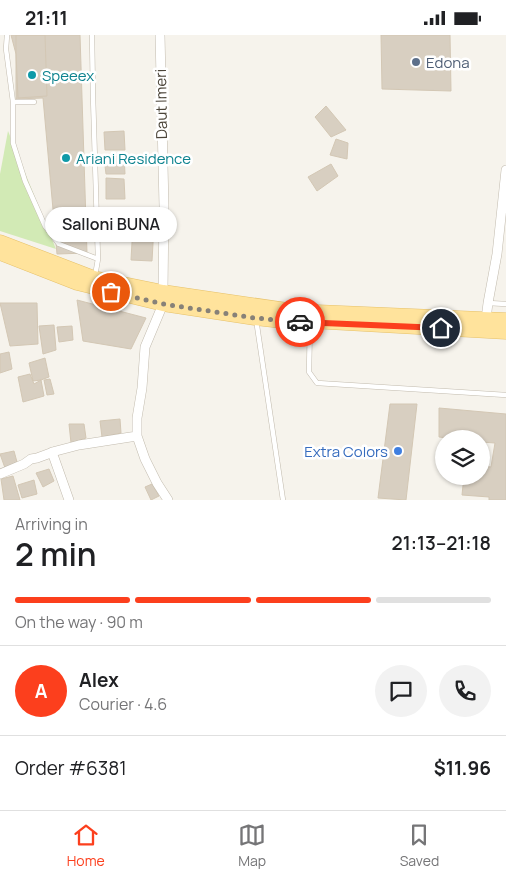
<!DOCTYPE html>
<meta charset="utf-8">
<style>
:root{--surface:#fff;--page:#f2f2f2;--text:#202124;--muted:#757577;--line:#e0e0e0;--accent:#fc3f1d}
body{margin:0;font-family:Manrope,sans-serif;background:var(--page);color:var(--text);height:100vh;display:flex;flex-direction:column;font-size:19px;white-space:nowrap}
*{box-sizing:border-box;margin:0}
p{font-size:16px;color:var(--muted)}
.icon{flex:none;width:28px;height:28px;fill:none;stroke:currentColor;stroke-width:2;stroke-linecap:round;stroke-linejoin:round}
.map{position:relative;height:465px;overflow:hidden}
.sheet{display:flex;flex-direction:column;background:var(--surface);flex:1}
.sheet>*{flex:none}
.controls{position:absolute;left:435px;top:395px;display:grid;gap:10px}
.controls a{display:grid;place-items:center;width:55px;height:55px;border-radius:50%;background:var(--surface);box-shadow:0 1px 4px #0004;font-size:25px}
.pin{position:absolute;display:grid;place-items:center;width:42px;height:42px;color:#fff;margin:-21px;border:2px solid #fff;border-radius:50%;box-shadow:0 1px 5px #0007}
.courier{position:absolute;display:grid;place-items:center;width:50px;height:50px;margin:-25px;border:4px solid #fc3f1d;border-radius:50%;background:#fff;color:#222;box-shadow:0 1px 6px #0007}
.bubble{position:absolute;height:35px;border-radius:18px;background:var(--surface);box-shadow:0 1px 4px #0004;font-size:16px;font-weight:600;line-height:35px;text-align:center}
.head em{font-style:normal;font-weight:600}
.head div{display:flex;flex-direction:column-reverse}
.head{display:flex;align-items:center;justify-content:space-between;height:85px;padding:0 15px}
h1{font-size:32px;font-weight:600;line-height:38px}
.bar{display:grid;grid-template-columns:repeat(4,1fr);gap:8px 5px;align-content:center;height:60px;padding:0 15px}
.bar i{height:6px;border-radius:4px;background:var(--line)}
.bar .current{background:var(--accent)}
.bar p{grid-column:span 4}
.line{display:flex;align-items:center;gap:12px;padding:0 15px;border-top:1px solid var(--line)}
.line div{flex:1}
.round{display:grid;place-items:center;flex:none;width:52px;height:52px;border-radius:26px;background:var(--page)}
.status{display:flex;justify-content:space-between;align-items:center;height:35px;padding:0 25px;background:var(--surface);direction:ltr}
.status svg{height:14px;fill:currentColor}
.menu{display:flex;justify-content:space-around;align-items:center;height:70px;border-top:1px solid var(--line);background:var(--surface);font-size:14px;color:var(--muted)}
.menu a{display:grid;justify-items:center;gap:2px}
.menu .current{color:var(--accent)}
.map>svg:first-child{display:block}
</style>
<div class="status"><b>21:11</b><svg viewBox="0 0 49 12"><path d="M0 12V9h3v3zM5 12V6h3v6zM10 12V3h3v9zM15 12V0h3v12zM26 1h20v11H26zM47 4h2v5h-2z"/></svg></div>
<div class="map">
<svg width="506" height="465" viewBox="0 0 506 465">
<rect width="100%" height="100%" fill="#f6f3ec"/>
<path fill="#d2eab5" d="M 8,96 L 56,214 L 0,196 L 0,139 Z"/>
<path fill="#d8cfc1" stroke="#d3c7b4" d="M 11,0 L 45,0 L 47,61 L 18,63 L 16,19 Z
M 16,0 L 80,0 L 87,218 L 57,219 L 43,63 L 16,64 Z
M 381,0 L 450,0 L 451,56 L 382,54 Z
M 326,71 L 346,95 L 331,102 L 315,82 Z
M 124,96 L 125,115 L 105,115 L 104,97 Z
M 336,104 L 348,108 L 347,124 L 330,120 Z
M 124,121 L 125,139 L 106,139 L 104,122 Z
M 331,129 L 338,141 L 317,156 L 308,142 Z
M 106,143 L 124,144 L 125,164 L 106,164 Z
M 133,190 L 154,191 L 152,226 L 131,225 Z
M 77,265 L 146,283 L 131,314 L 83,306 Z
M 0,268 L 37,268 L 38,309 L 10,311 Z
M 54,290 L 56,315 L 43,319 L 39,291 Z
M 72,291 L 73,305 L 59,307 L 57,292 Z
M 9,317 L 12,334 L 0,338 L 0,319 Z
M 45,323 L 49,342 L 41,345 L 33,346 L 29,328 Z
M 30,339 L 34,349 L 41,345 L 44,361 L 23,367 L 18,342 Z
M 50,344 L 54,359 L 47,360 L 44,345 Z
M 390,369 L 417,369 L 406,465 L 378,463 Z
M 439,373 L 506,379 L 506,465 L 489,465 L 489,462 L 462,460 L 464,441 L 481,441 L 481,431 L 491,432 L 495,408 L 481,407 L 481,404 L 456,404 L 439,402 Z
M 120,384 L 121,398 L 102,402 L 100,386 Z
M 69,389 L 84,389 L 86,403 L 71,408 Z
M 14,416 L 17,427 L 5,433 L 0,419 Z
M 49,434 L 54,446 L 43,452 L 36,438 Z
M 13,441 L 20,465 L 4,465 L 1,444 Z
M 34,445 L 37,459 L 22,463 L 18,450 Z
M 152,449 L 159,461 L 151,465 L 145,452 Z"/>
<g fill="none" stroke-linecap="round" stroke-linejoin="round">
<g stroke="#c2bbae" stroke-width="5.5">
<path id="service" d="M 7,0 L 6,14 L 13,67
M 92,0 L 93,61 L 98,224 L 95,241
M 34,67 L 13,67 L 13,108 L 25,146 L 45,191 L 59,209 L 98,224
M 488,268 L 506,269
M 256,284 L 283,465
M 310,288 L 309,337 L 317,348 L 506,360"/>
</g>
<g stroke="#c2bbae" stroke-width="10">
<path id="minor" d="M 160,0 L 164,172 L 163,257
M 163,269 L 145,312 L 142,353 L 137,383 L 137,401 L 145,424 L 157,448 L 168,465
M 486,284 L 488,268 L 497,219 L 506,135
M 52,417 L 69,465
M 0,439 L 24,429 L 31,424 L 37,423 L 56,416 L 79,410 L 137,401"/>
</g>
<g stroke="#e6c16a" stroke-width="15">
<path id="primary" d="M 0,207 L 94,243 L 163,257 L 294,276 L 506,285
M 0,218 L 77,248 L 163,269 L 255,283 L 291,287 L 310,286 L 506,297"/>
</g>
<use href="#service" stroke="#fff" stroke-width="4.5"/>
<use href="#minor" stroke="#fff" stroke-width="9"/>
<use href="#primary" stroke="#ffe39c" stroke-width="14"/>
</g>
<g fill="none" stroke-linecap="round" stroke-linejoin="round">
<path stroke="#878178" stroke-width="5" stroke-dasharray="0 9" d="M 111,257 L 163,269 L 255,283 L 300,287"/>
<path stroke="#fc3f1d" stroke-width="6" d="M 300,287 L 441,293"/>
</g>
<circle fill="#5c6f8a" stroke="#fff" stroke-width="2" cx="416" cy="27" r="5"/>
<g fill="#0f9aa8" stroke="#fff" stroke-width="2">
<circle cx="32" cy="40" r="5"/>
<circle cx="66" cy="123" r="5"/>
</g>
<circle fill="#3f7fe0" stroke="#fff" stroke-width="2" cx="398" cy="416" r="5"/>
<g text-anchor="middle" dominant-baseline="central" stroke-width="5" stroke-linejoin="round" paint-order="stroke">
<g font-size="15" fill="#4e5e75" stroke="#fff" text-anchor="start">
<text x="426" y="27">Edona</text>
</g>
<g font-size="15" fill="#0d838f" stroke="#fff" text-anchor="start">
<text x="42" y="40">Speeex</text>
<text x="76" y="123">Ariani Residence</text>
</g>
<g font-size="15" fill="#4b4439" stroke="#fff">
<text transform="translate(161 69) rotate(-91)">Daut Imeri</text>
</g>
<g font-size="15" fill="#366cbe" stroke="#fff" text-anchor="end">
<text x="388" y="416">Extra Colors</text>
</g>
</g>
</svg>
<div class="controls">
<a><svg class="icon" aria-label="layers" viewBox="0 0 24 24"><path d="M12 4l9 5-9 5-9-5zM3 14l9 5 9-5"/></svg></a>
</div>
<div class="pin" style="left:111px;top:257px;background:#ea580c"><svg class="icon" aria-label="bag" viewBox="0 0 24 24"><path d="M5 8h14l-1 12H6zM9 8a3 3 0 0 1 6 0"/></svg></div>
<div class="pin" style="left:441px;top:293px;background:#1f2937"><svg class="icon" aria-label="home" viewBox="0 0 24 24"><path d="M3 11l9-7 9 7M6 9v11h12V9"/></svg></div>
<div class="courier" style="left:300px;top:287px"><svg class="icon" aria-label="car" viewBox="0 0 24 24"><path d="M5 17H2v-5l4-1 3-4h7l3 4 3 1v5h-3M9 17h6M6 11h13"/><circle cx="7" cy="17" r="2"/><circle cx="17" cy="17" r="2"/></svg></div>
<div class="bubble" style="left:45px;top:172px;width:132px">Salloni BUNA</div>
</div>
<section class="sheet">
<div class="head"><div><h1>2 min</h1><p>Arriving in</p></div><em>21:13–21:18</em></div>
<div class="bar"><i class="current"></i><i class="current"></i><i class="current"></i><i></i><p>On the way · 90 m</p></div>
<div class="line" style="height:90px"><b class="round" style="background:var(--accent);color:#fff">A</b><div><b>Alex</b><p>Courier · 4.6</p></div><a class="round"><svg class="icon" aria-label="chat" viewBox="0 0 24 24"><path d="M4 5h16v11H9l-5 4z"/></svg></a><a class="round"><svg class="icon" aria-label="phone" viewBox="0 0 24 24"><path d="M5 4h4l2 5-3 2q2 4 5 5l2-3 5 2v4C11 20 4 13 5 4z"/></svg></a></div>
<div class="line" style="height:65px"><div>Order #6381</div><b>$11.96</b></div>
</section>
<nav class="menu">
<a class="current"><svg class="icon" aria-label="home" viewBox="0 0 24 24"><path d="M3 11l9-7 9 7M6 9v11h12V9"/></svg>Home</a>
<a><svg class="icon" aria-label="map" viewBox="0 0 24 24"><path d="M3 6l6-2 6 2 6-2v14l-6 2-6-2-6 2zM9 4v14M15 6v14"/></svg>Map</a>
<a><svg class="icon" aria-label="saved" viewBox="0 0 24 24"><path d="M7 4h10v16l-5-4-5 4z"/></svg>Saved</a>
</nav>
